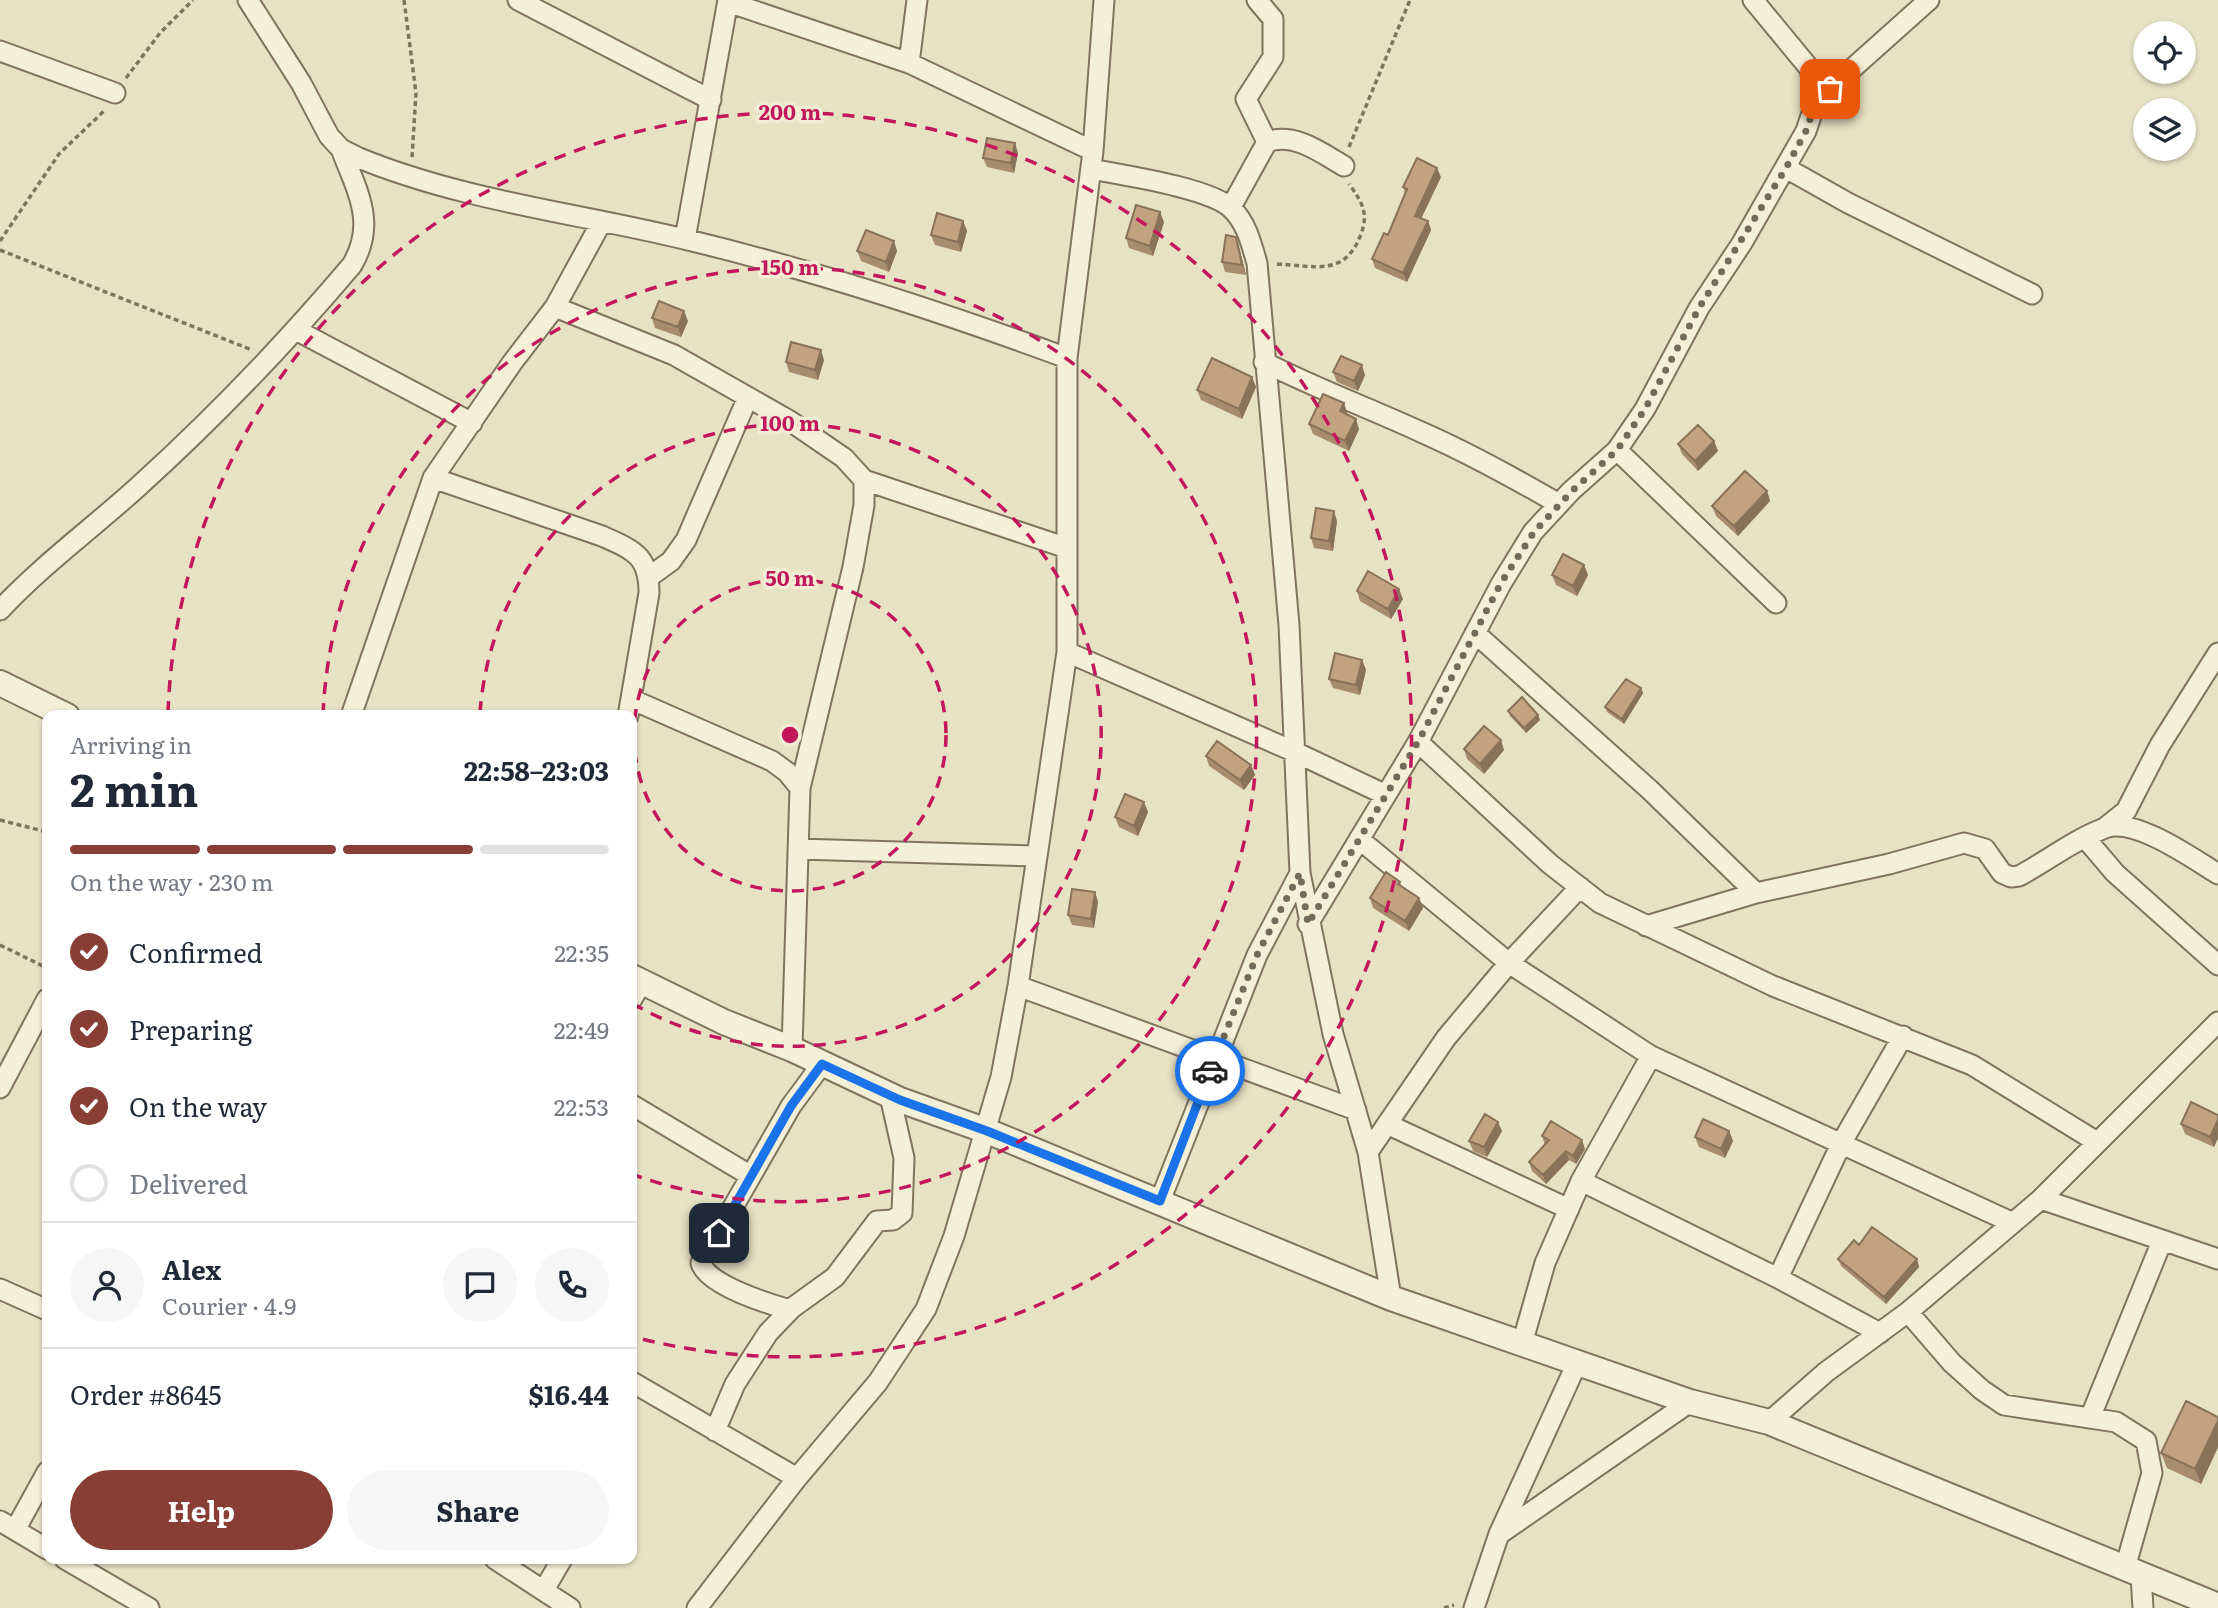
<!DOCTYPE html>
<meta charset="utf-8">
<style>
:root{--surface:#fff;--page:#f6f6f7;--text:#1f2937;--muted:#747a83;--line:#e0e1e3;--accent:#883e34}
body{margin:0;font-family:Literata,serif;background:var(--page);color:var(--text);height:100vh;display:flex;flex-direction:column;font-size:26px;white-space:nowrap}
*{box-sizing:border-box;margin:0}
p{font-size:23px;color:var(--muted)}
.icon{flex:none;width:38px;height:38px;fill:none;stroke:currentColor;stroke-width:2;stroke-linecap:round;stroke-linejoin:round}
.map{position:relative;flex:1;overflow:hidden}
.drawer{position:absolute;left:42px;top:710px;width:595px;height:854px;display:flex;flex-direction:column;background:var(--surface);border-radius:14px;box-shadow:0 2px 5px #0004}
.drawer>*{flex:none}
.fabs{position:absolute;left:2133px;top:21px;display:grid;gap:14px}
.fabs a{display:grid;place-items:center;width:63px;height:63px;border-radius:50%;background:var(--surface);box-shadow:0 2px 5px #0004;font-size:35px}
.pin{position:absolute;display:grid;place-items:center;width:60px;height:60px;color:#fff;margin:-30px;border-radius:14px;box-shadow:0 4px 10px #0006}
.courier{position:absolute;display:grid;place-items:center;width:70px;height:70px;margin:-35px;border:5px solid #1a73e8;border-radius:50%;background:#fff;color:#222;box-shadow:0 2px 9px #0007}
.overview em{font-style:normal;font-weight:700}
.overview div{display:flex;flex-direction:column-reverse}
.overview{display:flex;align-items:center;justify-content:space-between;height:119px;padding:0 28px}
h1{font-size:46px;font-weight:700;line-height:52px}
.bar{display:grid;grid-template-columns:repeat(4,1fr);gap:10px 7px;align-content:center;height:84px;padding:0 28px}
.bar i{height:9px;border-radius:5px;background:var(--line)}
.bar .on{background:var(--accent)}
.bar p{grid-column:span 4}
.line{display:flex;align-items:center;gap:18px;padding:0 28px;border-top:2px solid var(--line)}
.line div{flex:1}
.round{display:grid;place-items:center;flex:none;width:74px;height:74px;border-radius:37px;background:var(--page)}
ol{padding:0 28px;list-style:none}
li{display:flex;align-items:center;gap:21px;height:77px}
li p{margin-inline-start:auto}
li .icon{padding:7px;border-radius:50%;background:var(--accent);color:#fff;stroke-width:4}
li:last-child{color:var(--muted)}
li i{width:38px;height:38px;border:4px solid var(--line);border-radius:50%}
.button{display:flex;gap:14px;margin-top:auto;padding:14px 28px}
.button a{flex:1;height:80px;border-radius:42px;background:var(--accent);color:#fff;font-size:28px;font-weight:700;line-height:80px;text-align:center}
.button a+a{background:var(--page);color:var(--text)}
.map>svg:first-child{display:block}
</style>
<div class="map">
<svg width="2218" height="1608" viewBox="0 0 2218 1608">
<rect width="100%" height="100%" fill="#e8e2c4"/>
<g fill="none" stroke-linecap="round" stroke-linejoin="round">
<g stroke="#81745d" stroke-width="23">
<path id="minor" d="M 248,0 L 301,83 L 329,136 L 341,149 L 359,158 C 464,201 578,213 688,240 C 817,271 942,312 1067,358
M 518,0 L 711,100
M 1257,0 L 1273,19 L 1273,57 L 1246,99 L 1267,142
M 728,2 L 909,63 L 1093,151
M 0,51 L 115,93
M 909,63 L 917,0
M 1816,101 L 1929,0
M 1786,168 L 1848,203 L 2032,294
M 1091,169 C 1122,175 1211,188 1232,209 C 1247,224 1251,243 1257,263 L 1289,625 L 1300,873 L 1333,1034 L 1368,1152 L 1391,1298
M 1231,207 L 1267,142 C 1294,132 1320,152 1344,166
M 685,239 L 728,0
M 555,307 L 674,355 L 790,421 L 844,458 L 864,480 L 864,505 L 853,567 L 800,788 L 792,1049
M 296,330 L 472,423
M 1264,362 C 1315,388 1369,408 1421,432 C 1469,453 1514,478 1559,504
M 1617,450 L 1776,603
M 433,478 L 602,536 C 633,550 649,555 649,593 L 628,716
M 864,480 L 1067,548
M 649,577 L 671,561 L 686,540 L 748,397
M 0,610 C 43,564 94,527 140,485 C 216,416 286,343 352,265 C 377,223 357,191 341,149
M 1475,633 L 1650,790 L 1756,893
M 1067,652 L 1295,752 L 1386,795
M 633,700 L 772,761 L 787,772 L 800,788
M 351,716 L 433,478 L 512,363 L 555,307 L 601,223
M 1418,742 L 1550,864 L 1600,903 L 1773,986 L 1972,1065 L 2097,1142
M 2106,827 L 2126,811 L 2160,745 L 2218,653
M 1359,839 L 1509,963 L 1651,1056 L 2013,1223
M 2086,839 L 2115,873 L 2218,965
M 798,849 L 1037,856
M 1308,924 L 1418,742 L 1501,584 L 1533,532 L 1571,491 L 1617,450 L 1645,409 L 1699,308 L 1742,243 L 1806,131 L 1816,101 L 1810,69 L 1753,0
M 1646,926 L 1756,893 L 1889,864 L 1964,843 L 1985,849 L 2002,873 L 2011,877 L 2019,876 C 2047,861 2075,839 2105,828 C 2135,817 2192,858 2218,874
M 1018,986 L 1356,1110
M 632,999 L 642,982
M 0,1088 L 47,999
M 632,1105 L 751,1176
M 1387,1124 L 1569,1209
M 1368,1152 L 1446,1038 L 1509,963 L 1580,887
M 1581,1181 L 1778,1278 L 1880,1333
M 2041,1199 L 2218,1259
M 1160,1201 L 1257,955 L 1300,873
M 1778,1278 L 1842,1142 L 1903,1036
M 0,1289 L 47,1310
M 790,1310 C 769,1304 707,1285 701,1263 L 791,1106 L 822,1064
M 1908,1312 L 1952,1363 L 1982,1390 L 2004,1405 L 2116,1422 L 2146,1441 L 2152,1473 L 2125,1568
M 1522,1344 L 1545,1263 L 1581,1181 L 1651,1056
M 632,1382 L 797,1478
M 2090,1418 L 2162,1241
M 1769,1422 L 1826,1372 L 1908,1312 L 2041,1199 L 2218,1022
M 715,1431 L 735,1384 L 768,1333 L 792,1308 L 835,1277 L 877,1221 L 893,1220 L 902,1213 L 904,1158 L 890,1096
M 0,1521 L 47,1549
M 15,1530 L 47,1472
M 1501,1533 L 1690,1402
M 65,1559 L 149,1608
M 495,1559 L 570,1608
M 2141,1576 L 2143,1608
M 544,1590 L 562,1559
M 697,1608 L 797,1478 L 878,1382 L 926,1309 L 954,1236 L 1001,1077 L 1018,986 L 1067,652 L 1067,358 L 1093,151 L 1104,0
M 1474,1608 L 1499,1534 L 1577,1363"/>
</g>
<g stroke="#81745d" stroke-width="28">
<path id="tertiary" d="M 0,683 L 67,716
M 632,977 L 724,1022 L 792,1049 L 900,1100 L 987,1131 L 1391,1298 L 1690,1402 L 1769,1422 L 2218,1606"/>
</g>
<path stroke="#81745d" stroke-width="3.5" stroke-dasharray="5 3.5" stroke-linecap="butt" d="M 404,0 L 416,93 L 412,158
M 126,78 L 160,33 L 193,0
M 1349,147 L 1410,0
M 0,241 L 59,154 L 104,111
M 0,250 L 252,350
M 1277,264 C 1316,266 1345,277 1361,234 C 1369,213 1362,202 1349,184
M 0,820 L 47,832
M 0,945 L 47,968
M 1444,1608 L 1454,1605"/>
<use href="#minor" stroke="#f4efd7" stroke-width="19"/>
<use href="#tertiary" stroke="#f4efd7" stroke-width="24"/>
</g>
<path fill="#a78c6d" d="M 1018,153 L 1014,173 L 987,167 L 983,158 Z
M 1441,177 L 1421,219 L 1428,221 L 1431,230 L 1407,282 L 1375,268 L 1372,259 L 1388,235 L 1405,192 L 1403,187 Z
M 963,221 L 967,231 L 961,252 L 935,245 L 931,235 Z
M 1164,222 L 1153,256 L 1129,248 L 1126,238 Z
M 1236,237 L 1239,247 L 1246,275 L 1225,272 L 1222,262 Z
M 857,251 L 897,251 L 889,272 L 861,261 Z
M 652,318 L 688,321 L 681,337 L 655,328 Z
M 824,360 L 818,380 L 789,372 L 786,362 Z
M 1333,372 L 1365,375 L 1358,391 L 1337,382 Z
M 1252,377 L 1256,387 L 1242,419 L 1201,400 L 1197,390 Z
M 1344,403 L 1347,413 L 1347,415 L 1359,429 L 1349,451 L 1313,434 L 1309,424 Z
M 1714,441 L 1718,451 L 1698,471 L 1682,454 L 1678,444 Z
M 1767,491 L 1770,501 L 1738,536 L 1716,516 L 1712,506 Z
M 1337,521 L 1333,551 L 1314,548 L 1311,538 Z
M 1584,565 L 1588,575 L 1577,596 L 1556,585 L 1552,575 Z
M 1357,591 L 1403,599 L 1391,619 L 1360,601 Z
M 1362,660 L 1366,670 L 1360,695 L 1333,688 L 1329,679 Z
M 1641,688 L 1643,693 L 1624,724 L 1607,712 L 1605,707 Z
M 1508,711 L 1538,715 L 1540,720 L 1526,733 L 1510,716 Z
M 1464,749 L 1504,750 L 1484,774 L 1467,759 Z
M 1206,756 L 1251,765 L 1255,775 L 1244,790 L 1209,766 Z
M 1148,812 L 1138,836 L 1119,827 L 1115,817 Z
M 1400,882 L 1402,887 L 1419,898 L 1423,908 L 1409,931 L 1373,908 L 1370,898 Z
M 1095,892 L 1098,902 L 1094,928 L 1072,925 L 1068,915 Z
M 2218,1115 L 2218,1138 L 2214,1147 L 2185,1134 L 2181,1124 Z
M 1502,1131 L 1487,1157 L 1473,1151 L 1469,1141 Z
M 1729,1131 L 1733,1141 L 1725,1158 L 1699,1147 L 1695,1137 Z
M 1542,1136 L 1585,1149 L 1576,1164 L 1569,1160 L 1546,1184 L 1532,1171 L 1529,1162 L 1545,1145 Z
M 1859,1245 L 1917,1259 L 1919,1267 L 1886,1304 L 1841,1266 L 1838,1259 Z
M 2218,1417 L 2218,1447 L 2201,1484 L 2167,1468 L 2161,1453 Z"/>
<path fill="#887259" d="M 1015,143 L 1018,153 L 1014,173 L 1011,163 Z
M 1437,168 L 1441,177 L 1418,225 L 1415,216 Z
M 1160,212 L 1164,222 L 1153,256 L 1150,246 Z
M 963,221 L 967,231 L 961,252 L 958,242 Z
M 1428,221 L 1431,230 L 1407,282 L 1403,273 Z
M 1236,237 L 1239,247 L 1246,275 L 1242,265 Z
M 894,241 L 897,251 L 889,272 L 886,262 Z
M 684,311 L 688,321 L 681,337 L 678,327 Z
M 821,350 L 824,360 L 818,380 L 815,370 Z
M 1362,365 L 1365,375 L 1358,391 L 1354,381 Z
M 1252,377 L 1256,387 L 1242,419 L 1239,409 Z
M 1344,403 L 1347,413 L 1344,421 L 1340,411 Z
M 1356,419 L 1359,429 L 1349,451 L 1345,441 Z
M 1714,441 L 1718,451 L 1698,471 L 1695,461 Z
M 1767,491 L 1770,501 L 1738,536 L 1734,526 Z
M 1334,511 L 1337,521 L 1333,551 L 1329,541 Z
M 1584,565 L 1588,575 L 1577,596 L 1573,586 Z
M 1399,589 L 1403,599 L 1391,619 L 1388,609 Z
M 1362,660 L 1366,670 L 1360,695 L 1356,685 Z
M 1641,688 L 1643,693 L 1624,724 L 1622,719 Z
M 1538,715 L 1540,720 L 1526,733 L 1524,728 Z
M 1501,740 L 1504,750 L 1484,774 L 1480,764 Z
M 1251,765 L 1255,775 L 1244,790 L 1240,780 Z
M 1144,802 L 1148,812 L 1138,836 L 1134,826 Z
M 1095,892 L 1098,902 L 1094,928 L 1091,919 Z
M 1419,898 L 1423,908 L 1409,931 L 1405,921 Z
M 2218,1120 L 2218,1138 L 2214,1147 L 2210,1137 Z
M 1498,1122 L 1502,1131 L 1487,1157 L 1484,1147 Z
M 1729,1131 L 1733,1141 L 1725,1158 L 1721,1149 Z
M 1582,1140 L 1585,1149 L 1576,1164 L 1573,1156 Z
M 1566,1151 L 1569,1160 L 1546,1184 L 1543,1175 Z
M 1917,1259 L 1919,1267 L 1886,1304 L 1884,1297 Z
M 2218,1421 L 2218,1447 L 2201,1484 L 2195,1469 Z"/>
<path fill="#c2a37f" stroke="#887259" stroke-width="2" d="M 987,138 L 1015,143 L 1011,163 L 983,158 Z
M 1417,158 L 1437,168 L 1415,216 L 1428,221 L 1403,273 L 1372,259 L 1384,233 L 1388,235 L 1407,189 L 1403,187 Z
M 1136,205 L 1160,212 L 1150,246 L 1126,238 Z
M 937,213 L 963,221 L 958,242 L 931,235 Z
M 866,230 L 894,241 L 886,262 L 857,251 Z
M 1226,235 L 1236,237 L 1242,265 L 1222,262 Z
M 659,301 L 684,311 L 678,327 L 652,318 Z
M 791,342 L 821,350 L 815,370 L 786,362 Z
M 1341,356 L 1362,365 L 1354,381 L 1333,372 Z
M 1212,358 L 1252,377 L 1239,409 L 1197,390 Z
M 1323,394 L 1344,403 L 1340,411 L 1356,419 L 1345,441 L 1309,424 Z
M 1698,425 L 1714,441 L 1695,461 L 1678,444 Z
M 1745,471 L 1767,491 L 1734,526 L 1712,506 Z
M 1316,508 L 1334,511 L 1329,541 L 1311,538 Z
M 1563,554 L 1584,565 L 1573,586 L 1552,575 Z
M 1368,571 L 1399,589 L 1388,609 L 1357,591 Z
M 1335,653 L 1362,660 L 1356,685 L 1329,679 Z
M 1626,679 L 1641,688 L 1622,719 L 1605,707 Z
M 1522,697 L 1538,715 L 1524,728 L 1508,711 Z
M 1484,726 L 1501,740 L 1480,764 L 1464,749 Z
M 1217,741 L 1251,765 L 1240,780 L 1206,756 Z
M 1125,794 L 1144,802 L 1134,826 L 1115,817 Z
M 1386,872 L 1400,882 L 1398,884 L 1419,898 L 1405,921 L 1370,898 Z
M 1072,889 L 1095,892 L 1091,919 L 1068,915 Z
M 2191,1102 L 2218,1115 L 2218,1120 L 2210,1137 L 2181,1124 Z
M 1485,1114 L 1498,1122 L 1484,1147 L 1469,1141 Z
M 1703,1119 L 1729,1131 L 1721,1149 L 1695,1137 Z
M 1551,1121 L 1582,1140 L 1573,1156 L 1566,1151 L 1543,1175 L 1529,1162 L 1549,1140 L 1542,1136 Z
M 1872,1227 L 1917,1259 L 1884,1297 L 1838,1259 L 1854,1240 L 1859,1245 Z
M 2186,1401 L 2218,1417 L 2218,1421 L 2195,1469 L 2161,1453 Z"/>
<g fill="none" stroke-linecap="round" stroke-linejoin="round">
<path stroke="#726b59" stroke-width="7" stroke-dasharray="0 12.6" d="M 1210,1071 L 1257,955 L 1300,873 L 1308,924 L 1418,742 L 1501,583 L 1534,532 L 1572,491 L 1617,450 L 1645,409 L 1699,308 L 1786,168 L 1806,131 L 1816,101 L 1830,89"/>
<path stroke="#1a73e8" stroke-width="9" d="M 719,1233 L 791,1106 L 822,1064 L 900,1100 L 987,1131 L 1160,1201 L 1210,1071"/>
</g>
<g fill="none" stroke="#c2185b" stroke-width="3.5" stroke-dasharray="12 9">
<circle cx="790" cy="735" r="156"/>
<path d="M480 713A311 311 0 1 1 632 1003"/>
<path d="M323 715A467 467 0 1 1 634 1175"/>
<path d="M168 713A622 622 0 1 1 634 1337"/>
</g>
<circle cx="790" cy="735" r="10" fill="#c2185b" stroke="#f1ecd3" stroke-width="3.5"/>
<g font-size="21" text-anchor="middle" font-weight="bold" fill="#c2185b" stroke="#f1ecd3" stroke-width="7" stroke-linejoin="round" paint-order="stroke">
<text x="790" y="120">200 m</text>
<text x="790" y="275">150 m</text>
<text x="790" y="431">100 m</text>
<text x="790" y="586">50 m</text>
</g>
</svg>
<div class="fabs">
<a><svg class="icon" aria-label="locate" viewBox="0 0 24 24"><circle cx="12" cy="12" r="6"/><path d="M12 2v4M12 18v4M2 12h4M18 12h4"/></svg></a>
<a><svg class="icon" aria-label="layers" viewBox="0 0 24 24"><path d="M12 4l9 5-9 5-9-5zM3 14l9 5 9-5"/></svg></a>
</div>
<div class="pin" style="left:1830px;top:89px;background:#ea580c"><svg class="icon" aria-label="bag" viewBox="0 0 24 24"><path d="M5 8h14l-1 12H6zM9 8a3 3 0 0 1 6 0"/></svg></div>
<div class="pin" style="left:719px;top:1233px;background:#1f2937"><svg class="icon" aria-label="home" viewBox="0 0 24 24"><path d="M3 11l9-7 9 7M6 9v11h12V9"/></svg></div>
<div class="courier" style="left:1210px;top:1071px"><svg class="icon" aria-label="car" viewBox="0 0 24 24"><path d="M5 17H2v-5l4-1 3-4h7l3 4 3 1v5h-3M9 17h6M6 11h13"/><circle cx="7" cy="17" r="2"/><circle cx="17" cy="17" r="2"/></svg></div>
<section class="drawer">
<div class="overview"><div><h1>2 min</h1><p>Arriving in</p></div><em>22:58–23:03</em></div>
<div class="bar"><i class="on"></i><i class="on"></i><i class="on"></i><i></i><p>On the way · 230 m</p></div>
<ol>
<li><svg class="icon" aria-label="check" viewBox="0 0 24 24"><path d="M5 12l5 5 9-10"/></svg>Confirmed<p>22:35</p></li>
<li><svg class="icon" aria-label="check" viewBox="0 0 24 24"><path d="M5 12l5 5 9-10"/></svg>Preparing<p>22:49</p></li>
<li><svg class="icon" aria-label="check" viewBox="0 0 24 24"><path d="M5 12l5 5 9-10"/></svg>On the way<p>22:53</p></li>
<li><i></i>Delivered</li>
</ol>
<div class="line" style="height:126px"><a class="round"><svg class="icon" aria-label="person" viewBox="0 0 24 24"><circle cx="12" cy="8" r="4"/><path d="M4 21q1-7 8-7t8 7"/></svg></a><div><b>Alex</b><p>Courier · 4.9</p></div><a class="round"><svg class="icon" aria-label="chat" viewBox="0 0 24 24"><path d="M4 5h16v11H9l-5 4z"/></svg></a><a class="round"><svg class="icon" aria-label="phone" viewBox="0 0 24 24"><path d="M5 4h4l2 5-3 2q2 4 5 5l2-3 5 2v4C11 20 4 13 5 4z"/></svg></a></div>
<div class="line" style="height:91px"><div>Order #8645</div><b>$16.44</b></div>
<div class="button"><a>Help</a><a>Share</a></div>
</section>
</div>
